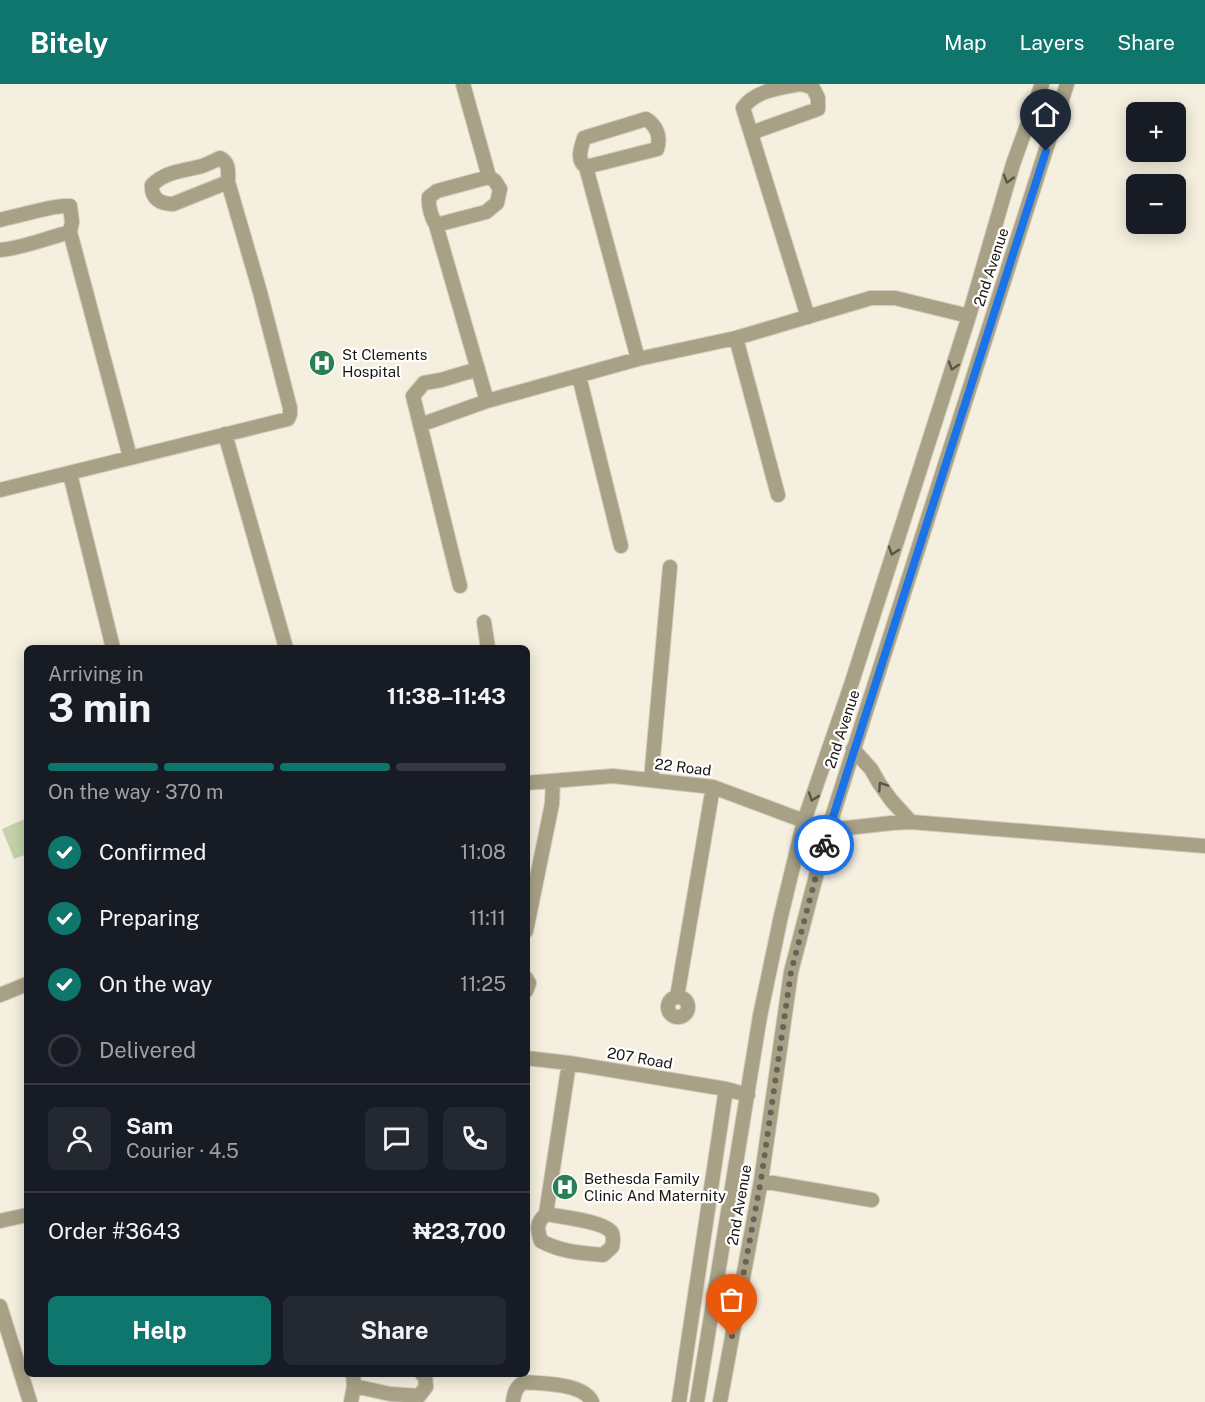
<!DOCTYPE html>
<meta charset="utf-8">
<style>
:root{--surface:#171b24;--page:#242831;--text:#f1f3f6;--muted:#9ea1a6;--line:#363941;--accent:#0f766e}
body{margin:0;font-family:"Public Sans",sans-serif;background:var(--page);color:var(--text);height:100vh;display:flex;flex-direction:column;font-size:22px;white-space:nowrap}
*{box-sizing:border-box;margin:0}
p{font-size:20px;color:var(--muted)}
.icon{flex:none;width:33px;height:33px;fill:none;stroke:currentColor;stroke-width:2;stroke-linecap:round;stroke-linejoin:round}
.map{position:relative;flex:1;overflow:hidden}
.panel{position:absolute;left:24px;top:561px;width:506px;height:732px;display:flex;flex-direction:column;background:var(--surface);border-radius:9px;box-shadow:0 3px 15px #0003}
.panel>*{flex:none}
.controls{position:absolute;left:1126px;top:18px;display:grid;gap:12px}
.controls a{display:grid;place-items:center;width:60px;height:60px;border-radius:9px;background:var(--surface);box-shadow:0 3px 15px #0003;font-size:30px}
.pin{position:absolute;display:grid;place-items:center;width:51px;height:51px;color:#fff;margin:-62px -26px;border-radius:50% 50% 50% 0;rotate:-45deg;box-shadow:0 0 6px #0007}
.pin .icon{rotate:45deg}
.courier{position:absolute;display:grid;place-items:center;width:60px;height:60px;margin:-30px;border:4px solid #1a73e8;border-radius:50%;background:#fff;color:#222;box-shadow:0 2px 8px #0007}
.head em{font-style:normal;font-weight:700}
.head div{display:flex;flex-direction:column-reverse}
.head{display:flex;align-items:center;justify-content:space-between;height:102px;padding:0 24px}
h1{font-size:39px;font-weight:700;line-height:45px}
.bar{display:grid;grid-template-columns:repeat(4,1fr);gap:9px 6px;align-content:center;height:72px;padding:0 24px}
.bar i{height:8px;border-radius:4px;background:var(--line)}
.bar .on{background:var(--accent)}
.bar p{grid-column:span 4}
.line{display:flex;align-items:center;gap:15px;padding:0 24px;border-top:2px solid var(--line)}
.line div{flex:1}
.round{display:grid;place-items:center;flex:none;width:63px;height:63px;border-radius:9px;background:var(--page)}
ol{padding:0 24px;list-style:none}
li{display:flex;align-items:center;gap:18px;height:66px}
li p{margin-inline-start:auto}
li .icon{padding:6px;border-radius:50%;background:var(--accent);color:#fff;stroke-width:4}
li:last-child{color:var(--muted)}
li i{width:33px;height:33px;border:3px solid var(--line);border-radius:50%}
.action{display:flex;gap:12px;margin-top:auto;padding:12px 24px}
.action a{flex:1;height:69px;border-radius:9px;background:var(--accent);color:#fff;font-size:24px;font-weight:700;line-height:69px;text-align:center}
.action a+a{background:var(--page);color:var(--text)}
header{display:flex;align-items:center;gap:36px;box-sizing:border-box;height:84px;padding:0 30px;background:var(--accent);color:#fff}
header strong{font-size:28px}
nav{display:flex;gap:33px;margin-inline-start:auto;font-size:21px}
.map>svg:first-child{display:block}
</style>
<header>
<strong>Bitely</strong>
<nav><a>Map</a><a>Layers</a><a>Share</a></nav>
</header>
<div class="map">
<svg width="1205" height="1318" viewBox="0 0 1205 1318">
<rect width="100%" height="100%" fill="#f4efde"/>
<path fill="#c4d2aa" d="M 27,734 L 27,770 L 14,775 L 2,745 Z"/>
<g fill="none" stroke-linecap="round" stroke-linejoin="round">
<g stroke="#d1ccbd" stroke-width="16">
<path id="minor" d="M 801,0 C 781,4 755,6 743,24 L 808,233
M 751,49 L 818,25 L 818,14 L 813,4 L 802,0
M 586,83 L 657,65 C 661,53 657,42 646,35 L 584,54 C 581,64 576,76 586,83 L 638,275
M 0,136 C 9,133 18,132 28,129 C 42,126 55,121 70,122 L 72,138 L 70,148 L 130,373
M 436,141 L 486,128 L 497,119 L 500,105 L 495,97 L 489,93 L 463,0
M 0,166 C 24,164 47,154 70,148
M 736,254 L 778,411
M 579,292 L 621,462
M 487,317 L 436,141 C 431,132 428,124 429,113 L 437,107 L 489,93
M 420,341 L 487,317 L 638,275 L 736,254 L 871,214 L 895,214 L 969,232
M 225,350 L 286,564
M 70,390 L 113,564
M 0,406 L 288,335 L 290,330 L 290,324 L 260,208 L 228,98 C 228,88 230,79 220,74 C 214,77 208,80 202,82 C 184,87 166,87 152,101 C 151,115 161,120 173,120 L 228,98
M 460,502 L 413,312 L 424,299 L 441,296 L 478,285
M 484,538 L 488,564
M 853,665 L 871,685 L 879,699 L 891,716 L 911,738
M 651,696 L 670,483
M 526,699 L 613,692 L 713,703 L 828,746 L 892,739 L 911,738 L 1205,762
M 526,847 L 552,720 L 553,697
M 526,894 L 529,899 L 526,907
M 0,911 L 27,900
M 677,913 L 713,703
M668 923a10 10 0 1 1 20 0a10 10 0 1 1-20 0Z
M 526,974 L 569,979 L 726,1005 L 748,1011
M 761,1097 L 872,1116
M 546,1130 C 561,1133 605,1137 612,1149 C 614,1154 613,1158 612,1163 L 603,1171 C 581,1169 561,1168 541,1157 C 537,1145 536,1139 546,1130 L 569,979
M 0,1137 L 27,1131
M 0,1222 L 30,1318
M 354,1302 L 390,1310 L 419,1312 L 426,1303 L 425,1291 L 422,1290
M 351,1318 L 354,1302 L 353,1290
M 513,1318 C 514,1309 516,1303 524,1298 C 543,1300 584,1299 592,1318
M 679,1318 L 726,1005
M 697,1318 L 760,932 L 781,832 L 804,737 L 852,598 L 969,232 L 1013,80 L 1042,0
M 720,1318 L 761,1097 L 791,888 L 828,746 L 1067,0"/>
</g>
<use href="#minor" stroke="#a8a186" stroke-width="14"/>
</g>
<defs><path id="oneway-chevron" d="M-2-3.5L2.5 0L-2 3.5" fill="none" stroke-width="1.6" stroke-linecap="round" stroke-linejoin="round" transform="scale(1.5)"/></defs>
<g stroke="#595546">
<use href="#oneway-chevron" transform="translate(1008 95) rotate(106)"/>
<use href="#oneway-chevron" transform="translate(953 282) rotate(108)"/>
<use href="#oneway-chevron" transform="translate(893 467) rotate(108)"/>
<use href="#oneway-chevron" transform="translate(882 702) rotate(-123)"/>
<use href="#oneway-chevron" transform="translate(813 713) rotate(109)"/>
</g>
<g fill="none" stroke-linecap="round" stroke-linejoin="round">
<path stroke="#666359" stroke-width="6" stroke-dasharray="0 10.8" d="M 732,1252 L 761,1096 L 791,888 L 824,761"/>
<path stroke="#1a73e8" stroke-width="8" d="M 824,761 L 1046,67"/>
</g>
<defs>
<g id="hospital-disc" transform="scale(1.35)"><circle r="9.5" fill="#297f52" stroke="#fff"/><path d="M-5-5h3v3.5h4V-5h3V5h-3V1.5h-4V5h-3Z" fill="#fff"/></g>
</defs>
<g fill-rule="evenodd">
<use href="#hospital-disc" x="322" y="279"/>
<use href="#hospital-disc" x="565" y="1103"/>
</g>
<g text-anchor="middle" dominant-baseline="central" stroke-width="4.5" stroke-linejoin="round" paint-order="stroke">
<g font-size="15" fill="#191711" stroke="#fff">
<text transform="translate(991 183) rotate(-72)">2nd Avenue</text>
<text transform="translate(842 645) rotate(-72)">2nd Avenue</text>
<text transform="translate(683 683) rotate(7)">22 Road</text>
<text transform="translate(640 974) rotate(10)">207 Road</text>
<text transform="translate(739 1121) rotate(-80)">2nd Avenue</text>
</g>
<g font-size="15" fill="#191711" stroke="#fff" text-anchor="start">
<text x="342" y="270">St Clements<tspan x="342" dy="17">Hospital</tspan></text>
<text x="584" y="1094">Bethesda Family<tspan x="584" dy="17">Clinic And Maternity</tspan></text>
</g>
</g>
</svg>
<div class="controls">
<a>+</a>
<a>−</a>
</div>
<div class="pin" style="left:732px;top:1252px;background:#ea580c"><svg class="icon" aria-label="bag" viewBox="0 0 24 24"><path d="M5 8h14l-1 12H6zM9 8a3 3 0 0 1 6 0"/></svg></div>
<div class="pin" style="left:1046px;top:67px;background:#1f2937"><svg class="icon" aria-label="home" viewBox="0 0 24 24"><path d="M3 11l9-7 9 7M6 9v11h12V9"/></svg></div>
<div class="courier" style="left:824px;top:761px"><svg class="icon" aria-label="bike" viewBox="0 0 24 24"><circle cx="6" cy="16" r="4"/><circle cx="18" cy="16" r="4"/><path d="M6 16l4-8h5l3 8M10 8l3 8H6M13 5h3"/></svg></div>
<section class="panel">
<div class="head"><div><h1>3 min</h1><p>Arriving in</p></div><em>11:38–11:43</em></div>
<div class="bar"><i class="on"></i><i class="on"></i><i class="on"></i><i></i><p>On the way · 370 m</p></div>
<ol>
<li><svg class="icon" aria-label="check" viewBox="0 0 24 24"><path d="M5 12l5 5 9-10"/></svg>Confirmed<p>11:08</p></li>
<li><svg class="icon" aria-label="check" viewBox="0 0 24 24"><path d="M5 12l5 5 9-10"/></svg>Preparing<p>11:11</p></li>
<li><svg class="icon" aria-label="check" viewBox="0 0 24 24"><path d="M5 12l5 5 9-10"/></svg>On the way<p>11:25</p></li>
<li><i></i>Delivered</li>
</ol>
<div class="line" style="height:108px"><a class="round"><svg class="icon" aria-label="person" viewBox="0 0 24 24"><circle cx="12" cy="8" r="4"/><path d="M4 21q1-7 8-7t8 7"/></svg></a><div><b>Sam</b><p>Courier · 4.5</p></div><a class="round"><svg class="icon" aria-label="chat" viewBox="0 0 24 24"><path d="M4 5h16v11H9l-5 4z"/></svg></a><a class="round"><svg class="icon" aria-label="phone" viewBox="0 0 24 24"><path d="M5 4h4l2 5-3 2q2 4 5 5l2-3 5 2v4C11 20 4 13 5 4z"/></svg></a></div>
<div class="line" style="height:78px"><div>Order #3643</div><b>₦23,700</b></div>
<div class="action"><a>Help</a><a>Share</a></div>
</section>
</div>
